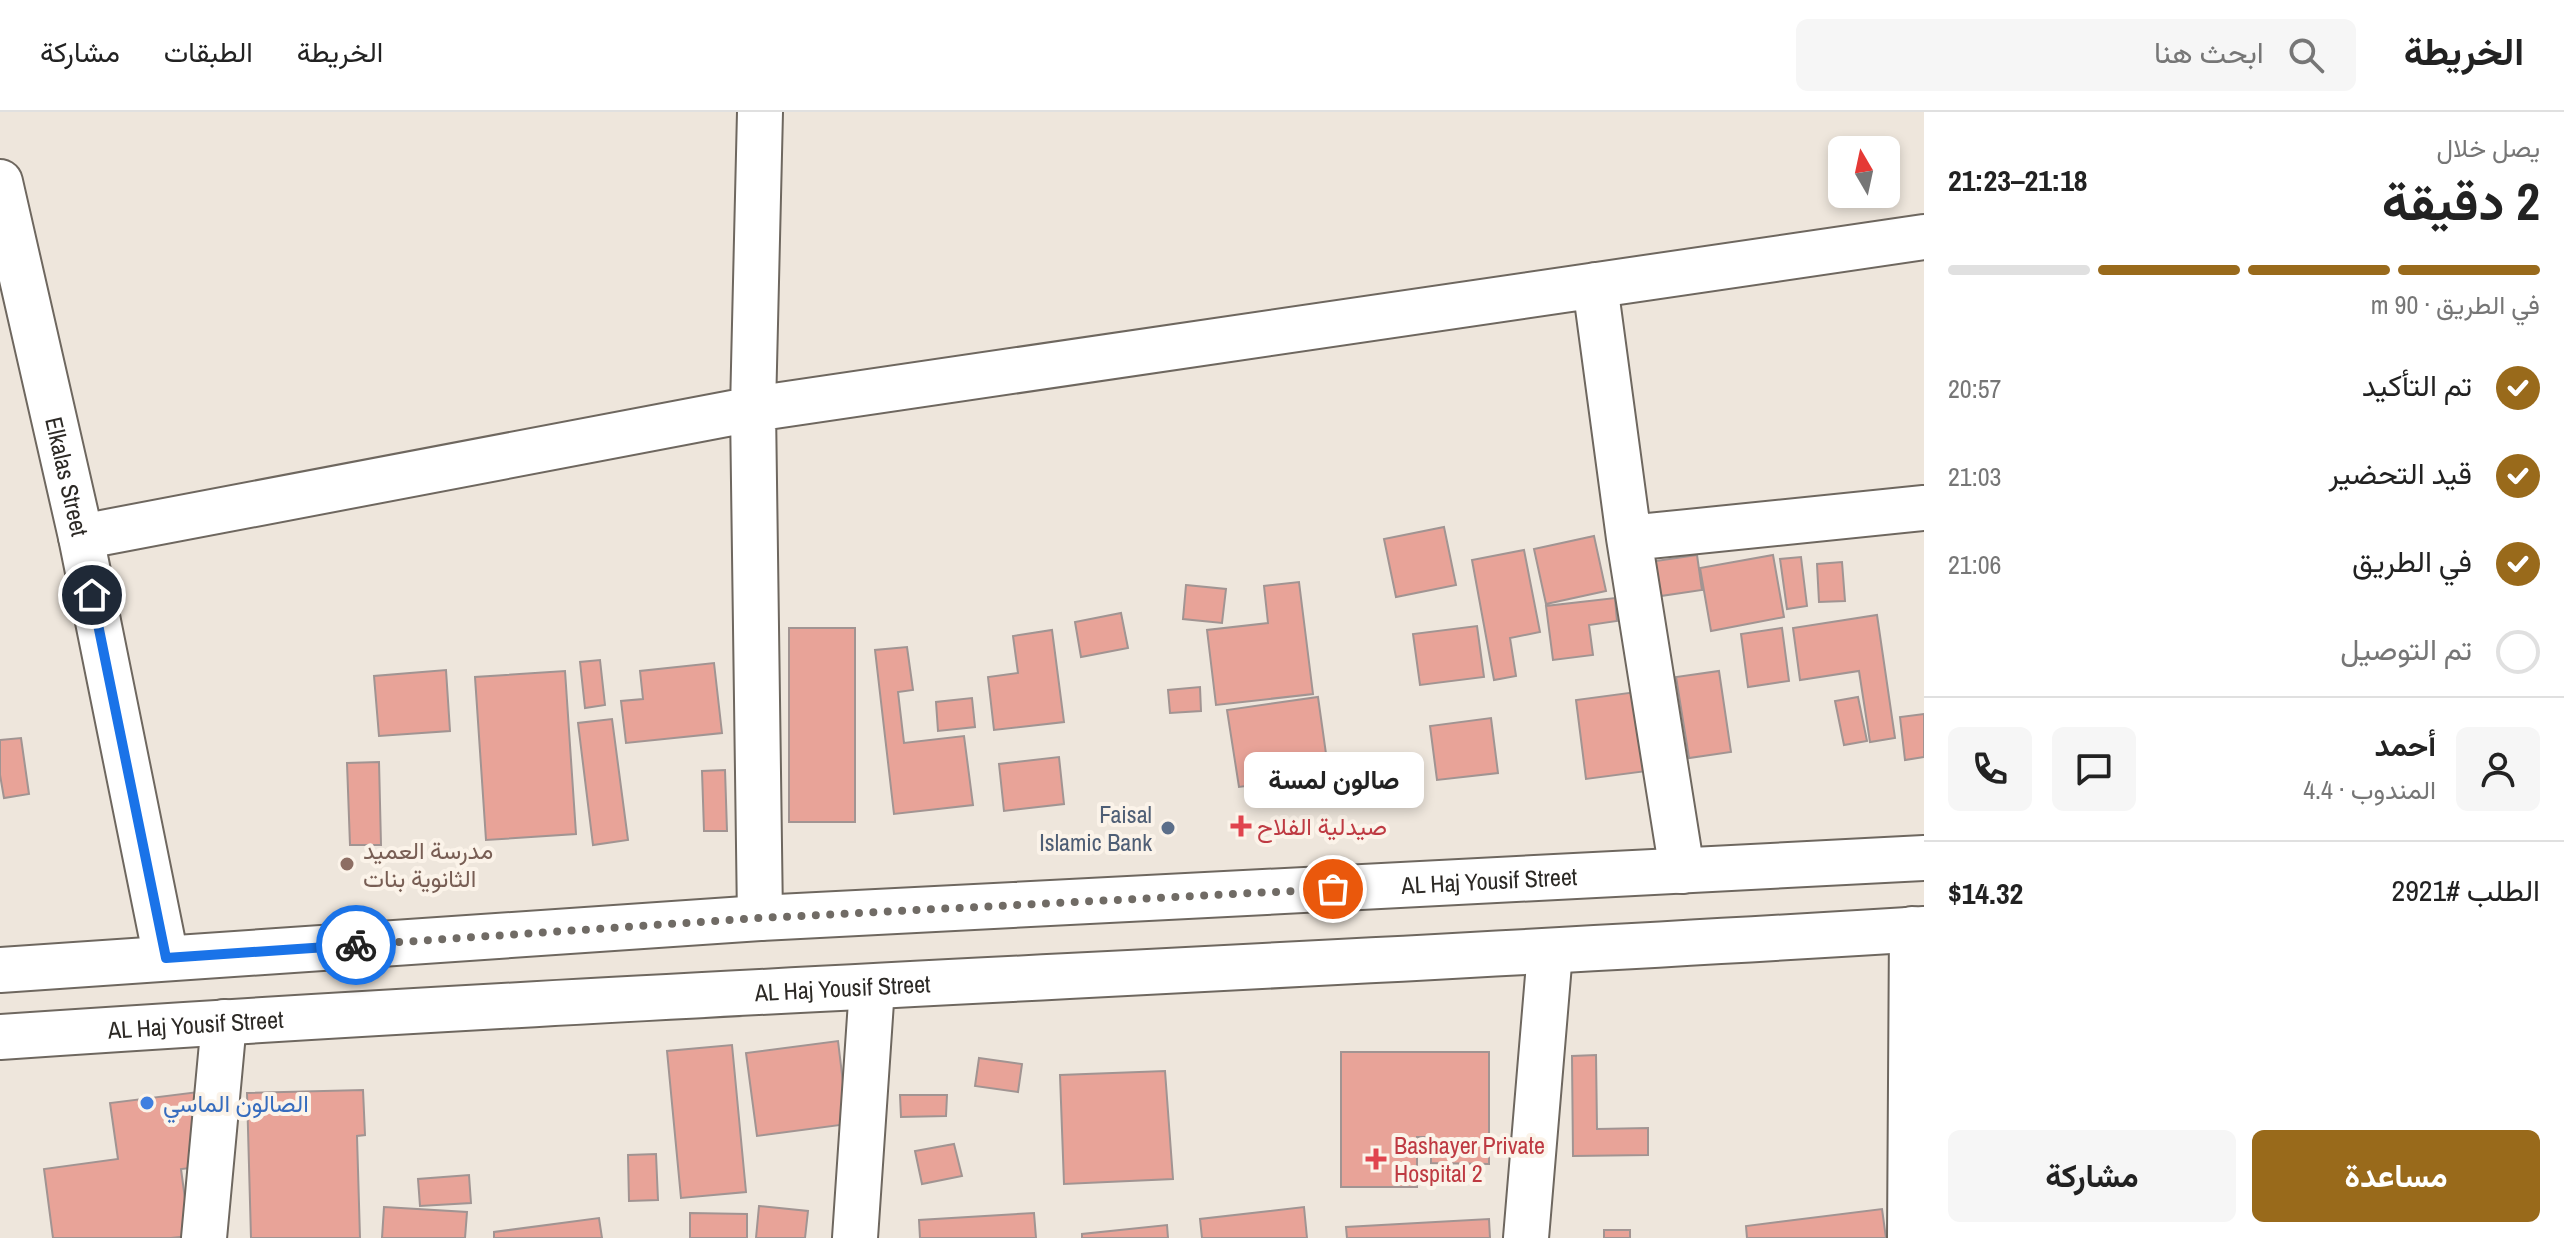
<!DOCTYPE html>
<html lang="ar">
<meta charset="utf-8">
<style>
:root{--surface:#fff;--page:#f6f6f6;--text:#222;--muted:#767676;--line:#e0e0e0;--accent:#996a1b}
body{margin:0;font-family:"Archivo Narrow",Vazirmatn,sans-serif;background:var(--page);color:var(--text);direction:rtl;height:100vh;display:flex;flex-direction:column;font-size:30px;white-space:nowrap}
*{box-sizing:border-box;margin:0}
p{font-size:26px;color:var(--muted)}
.icon{flex:none;width:44px;height:44px;fill:none;stroke:currentColor;stroke-width:2;stroke-linecap:round;stroke-linejoin:round}
.map{position:relative;flex:1;overflow:hidden;direction:ltr}
.sheet{display:flex;flex-direction:column;background:var(--surface);width:640px}
.sheet>*{flex:none}
.needle{width:52px;rotate:351deg}
.tools{position:absolute;left:1828px;top:24px;display:grid;gap:16px}
.tools a{display:grid;place-items:center;width:72px;height:72px;border-radius:12px;background:var(--surface);box-shadow:0 4px 12px #0003;font-size:40px}
.pin{position:absolute;display:grid;place-items:center;width:68px;height:68px;color:#fff;margin:-34px;border:4px solid #fff;border-radius:50%;box-shadow:0 2px 8px #0007}
.courier{position:absolute;display:grid;place-items:center;width:80px;height:80px;margin:-40px;border:6px solid #1a73e8;border-radius:50%;background:#fff;color:#222;box-shadow:0 2px 10px #0007}
.bubble{position:absolute;height:56px;border-radius:12px;background:var(--surface);box-shadow:0 4px 12px #0003;font-size:26px;font-weight:700;line-height:56px;text-align:center;direction:rtl}
.headline em{font-style:normal;font-weight:700}
.headline div{display:flex;flex-direction:column-reverse}
.headline{display:flex;align-items:center;justify-content:space-between;height:136px;padding:0 24px}
h1{font-size:52px;font-weight:700;line-height:60px}
.bar{display:grid;grid-template-columns:repeat(4,1fr);gap:12px 8px;align-content:center;height:96px;padding:0 24px}
.bar i{height:10px;border-radius:6px;background:var(--line)}
.bar .active{background:var(--accent)}
.bar p{grid-column:span 4}
.line{display:flex;align-items:center;gap:20px;padding:0 24px;border-top:2px solid var(--line)}
.line div{flex:1}
.round{display:grid;place-items:center;flex:none;width:84px;height:84px;border-radius:12px;background:var(--page)}
ol{padding:0 24px;list-style:none}
li{display:flex;align-items:center;gap:24px;height:88px}
li p{margin-inline-start:auto}
li .icon{padding:8px;border-radius:50%;background:var(--accent);color:#fff;stroke-width:4}
li:last-child{color:var(--muted)}
li i{width:44px;height:44px;border:4px solid var(--line);border-radius:50%}
.button{display:flex;gap:16px;margin-top:auto;padding:16px 24px}
.button a{flex:1;height:92px;border-radius:12px;background:var(--accent);color:#fff;font-size:32px;font-weight:700;line-height:92px;text-align:center}
.button a+a{background:var(--page);color:var(--text)}
header{display:flex;align-items:center;gap:48px;box-sizing:border-box;height:112px;padding:0 40px;background:var(--surface);border-bottom:2px solid var(--line)}
header strong{font-size:38px}
nav{display:flex;gap:44px;margin-inline-start:auto;font-size:28px}
.search{width:560px;height:72px;background:var(--page);display:flex;align-items:center;gap:20px;box-sizing:border-box;padding:0 28px;border-radius:12px;color:var(--muted);font-size:30px}
main{display:flex;flex:1;min-height:0}
.map>svg:first-child{display:block}
</style>
<header>
<strong>الخريطة</strong>
<div class="search"><svg class="icon" aria-label="search" viewBox="0 0 24 24"><circle cx="10" cy="10" r="6"/><path d="M15 15l6 6"/></svg>ابحث هنا</div>
<nav><a>الخريطة</a><a>الطبقات</a><a>مشاركة</a></nav>
</header>
<main>
<section class="sheet">
<div class="headline"><div><h1>2 دقيقة</h1><p>يصل خلال</p></div><em>21:18–21:23</em></div>
<div class="bar"><i class="active"></i><i class="active"></i><i class="active"></i><i></i><p>في الطريق · 90 m</p></div>
<ol>
<li><svg class="icon" aria-label="check" viewBox="0 0 24 24"><path d="M5 12l5 5 9-10"/></svg>تم التأكيد<p>20:57</p></li>
<li><svg class="icon" aria-label="check" viewBox="0 0 24 24"><path d="M5 12l5 5 9-10"/></svg>قيد التحضير<p>21:03</p></li>
<li><svg class="icon" aria-label="check" viewBox="0 0 24 24"><path d="M5 12l5 5 9-10"/></svg>في الطريق<p>21:06</p></li>
<li><i></i>تم التوصيل</li>
</ol>
<div class="line" style="height:144px"><a class="round"><svg class="icon" aria-label="person" viewBox="0 0 24 24"><circle cx="12" cy="8" r="4"/><path d="M4 21q1-7 8-7t8 7"/></svg></a><div><b>أحمد</b><p>المندوب · 4.4</p></div><a class="round"><svg class="icon" aria-label="chat" viewBox="0 0 24 24"><path d="M4 5h16v11H9l-5 4z"/></svg></a><a class="round"><svg class="icon" aria-label="phone" viewBox="0 0 24 24"><path d="M5 4h4l2 5-3 2q2 4 5 5l2-3 5 2v4C11 20 4 13 5 4z"/></svg></a></div>
<div class="line" style="height:104px"><div>الطلب #2921</div><b>$14.32</b></div>
<div class="button"><a>مساعدة</a><a>مشاركة</a></div>
</section>
<div class="map">
<svg width="1924" height="1126" viewBox="0 0 1924 1126">
<rect width="100%" height="100%" fill="#eee6dc"/>
<path fill="#e8a398" stroke="#a19492" stroke-width="2" d="M 1444,415 L 1456,473 L 1396,485 L 1384,427 Z
M 1594,424 L 1606,479 L 1546,492 L 1534,437 Z
M 1524,438 L 1540,520 L 1510,526 L 1516,564 L 1494,568 L 1472,448 Z
M 1697,443 L 1702,478 L 1654,485 L 1649,450 Z
M 1773,443 L 1784,505 L 1711,519 L 1700,456 Z
M 1801,445 L 1807,494 L 1787,497 L 1780,447 Z
M 1842,450 L 1845,489 L 1819,490 L 1817,452 Z
M 1299,470 L 1313,582 L 1216,593 L 1207,518 L 1268,511 L 1264,474 Z
M 1186,473 L 1226,477 L 1222,511 L 1183,507 Z
M 1615,486 L 1617,509 L 1589,513 L 1593,543 L 1553,548 L 1546,494 Z
M 1121,501 L 1128,536 L 1081,545 L 1075,510 Z
M 1877,503 L 1895,626 L 1870,630 L 1859,559 L 1800,568 L 1793,516 Z
M 1477,514 L 1484,565 L 1420,573 L 1413,522 Z
M 789,516 L 855,516 L 855,710 L 789,710 Z
M 1782,516 L 1789,569 L 1748,575 L 1741,522 Z
M 1052,518 L 1064,610 L 994,618 L 988,565 L 1018,561 L 1013,524 Z
M 907,535 L 913,578 L 898,580 L 904,631 L 964,624 L 973,693 L 894,702 L 875,538 Z
M 600,548 L 605,593 L 585,596 L 580,550 Z
M 714,551 L 722,621 L 626,631 L 621,589 L 643,587 L 640,559 Z
M 446,558 L 450,619 L 379,624 L 374,564 Z
M 565,559 L 576,722 L 486,728 L 475,565 Z
M 1719,559 L 1731,640 L 1689,646 L 1676,565 Z
M 1200,575 L 1201,599 L 1170,601 L 1168,578 Z
M 1636,580 L 1647,659 L 1586,667 L 1576,588 Z
M 1318,585 L 1329,663 L 1239,675 L 1227,598 Z
M 1858,585 L 1867,629 L 1844,633 L 1835,589 Z
M 972,586 L 975,615 L 938,619 L 936,590 Z
M 1924,602 L 1924,645 L 1905,648 L 1900,605 Z
M 1491,606 L 1498,661 L 1437,668 L 1430,614 Z
M 612,607 L 628,728 L 593,733 L 578,611 Z
M 21,626 L 29,682 L 4,686 L 0,663 L 0,628 Z
M 1059,645 L 1064,692 L 1004,699 L 999,652 Z
M 379,650 L 381,733 L 350,733 L 347,651 Z
M 1420,655 L 1422,678 L 1353,686 L 1351,662 Z
M 725,658 L 727,719 L 704,719 L 702,659 Z
M 838,929 L 848,1012 L 757,1024 L 746,941 Z
M 732,933 L 746,1080 L 681,1086 L 667,939 Z
M 1341,940 L 1489,940 L 1489,1052 L 1431,1051 L 1431,1025 L 1417,1025 L 1417,1075 L 1341,1075 Z
M 1596,943 L 1597,1017 L 1648,1016 L 1648,1043 L 1573,1044 L 1572,944 Z
M 979,946 L 1022,952 L 1018,980 L 975,974 Z
M 1165,959 L 1173,1067 L 1064,1072 L 1060,963 Z
M 363,978 L 365,1023 L 357,1024 L 360,1126 L 251,1126 L 247,981 Z
M 206,979 L 215,1053 L 181,1057 L 190,1124 L 171,1126 L 53,1126 L 44,1057 L 118,1047 L 110,991 Z
M 900,983 L 947,983 L 946,1004 L 901,1005 Z
M 954,1032 L 962,1064 L 922,1072 L 915,1039 Z
M 656,1042 L 658,1088 L 629,1089 L 628,1043 Z
M 469,1063 L 471,1091 L 420,1094 L 418,1067 Z
M 759,1094 L 808,1099 L 805,1126 L 756,1126 Z
M 384,1095 L 467,1100 L 465,1126 L 382,1126 Z
M 1304,1095 L 1307,1126 L 1202,1126 L 1200,1107 Z
M 1882,1097 L 1886,1126 L 1747,1126 L 1746,1114 Z
M 690,1101 L 747,1102 L 747,1126 L 690,1126 Z
M 1034,1101 L 1036,1126 L 920,1126 L 919,1108 Z
M 599,1106 L 602,1126 L 494,1126 L 494,1120 Z
M 1489,1107 L 1490,1126 L 1347,1126 L 1346,1115 Z
M 1167,1113 L 1168,1126 L 1082,1126 L 1082,1122 Z
M 1604,1118 L 1630,1118 L 1630,1126 L 1604,1126 Z"/>
<g fill="none" stroke-linecap="round" stroke-linejoin="round">
<g stroke="#6e675f" stroke-width="48">
<path id="street" d="M 1595,173 L 1629,426 L 1682,759
M 81,425 L 753,297 L 1924,125
M 1629,426 L 1924,396
M 760,806 L 753,297 L 760,0
M 204,1126 L 224,910
M 855,1126 L 872,875
M 1526,1126 L 1550,840
M 1910,1126 L 1912,817"/>
</g>
<g stroke="#6e675f" stroke-width="48">
<g id="secondary">
<path id="s1" d="M 0,70 L 81,425 L 166,846"/>
<path id="s2" d="M 0,858 L 760,806 L 1924,746"/>
<path id="s3" d="M 0,925 C 641,881 1283,857 1924,817"/>
</g>
</g>
<use href="#street" stroke="#fff" stroke-width="44"/>
<use href="#secondary" stroke="#fff" stroke-width="44"/>
</g>
<g fill="none" stroke-linecap="round" stroke-linejoin="round">
<path stroke="#706b65" stroke-width="8" stroke-dasharray="0 14.4" d="M 356,833 L 760,806 L 1333,777"/>
<path stroke="#1a73e8" stroke-width="10" d="M 92,483 L 166,846 L 356,833"/>
</g>
<g fill="#e0444e" stroke="#fbf3e9" stroke-width="3">
<path d="M1237 702h8v8h8v8h-8v8h-8v-8h-8v-8h8z"/>
<path d="M1372 1035h8v8h8v8h-8v8h-8v-8h-8v-8h8z"/>
</g>
<circle fill="#5c6f8a" stroke="#fbf3e9" stroke-width="3" cx="1168" cy="716" r="8"/>
<circle fill="#8d6e63" stroke="#fbf3e9" stroke-width="3" cx="347" cy="752" r="8"/>
<circle fill="#3f7fe0" stroke="#fbf3e9" stroke-width="3" cx="147" cy="991" r="8"/>
<g text-anchor="middle" dominant-baseline="central" stroke-width="8" stroke-linejoin="round" paint-order="stroke">
<g font-size="24" fill="#2c2925" stroke="#fbf3e9">
<text stroke="none"><textPath href="#s1" startOffset="302">Elkalas Street</textPath></text>
<text stroke="none"><textPath href="#s2" startOffset="1492">AL Haj Yousif Street</textPath></text>
<text stroke="none"><textPath href="#s3" startOffset="844">AL Haj Yousif Street</textPath></text>
<text stroke="none"><textPath href="#s3" startOffset="196">AL Haj Yousif Street</textPath></text>
</g>
<g font-size="24" fill="#4e5e75" stroke="#fbf3e9" text-anchor="end">
<text x="1152" y="702">Faisal<tspan x="1152" dy="28">Islamic Bank</tspan></text>
</g>
<g font-size="24" fill="#be3a42" stroke="#fbf3e9" text-anchor="start">
<text x="1257" y="714">صيدلية الفلاح</text>
<text x="1394" y="1033">Bashayer Private<tspan x="1394" dy="28">Hospital 2</tspan></text>
</g>
<g font-size="24" fill="#785e54" stroke="#fbf3e9" text-anchor="start">
<text x="363" y="738">مدرسة العميد<tspan x="363" dy="28">الثانوية بنات</tspan></text>
</g>
<g font-size="24" fill="#366cbe" stroke="#fbf3e9" text-anchor="start">
<text x="163" y="991">الصالون الماسي</text>
</g>
</g>
</svg>
<div class="tools">
<a><svg class="needle" viewBox="-14 -14 28 28"><path d="M0-13l5 13h-10z" fill="#e53935"/><path d="M0 13l5-13h-10z" fill="#767676"/></svg></a>
</div>
<div class="pin" style="left:1333px;top:777px;background:#ea580c"><svg class="icon" aria-label="bag" viewBox="0 0 24 24"><path d="M5 8h14l-1 12H6zM9 8a3 3 0 0 1 6 0"/></svg></div>
<div class="pin" style="left:92px;top:483px;background:#1f2937"><svg class="icon" aria-label="home" viewBox="0 0 24 24"><path d="M3 11l9-7 9 7M6 9v11h12V9"/></svg></div>
<div class="courier" style="left:356px;top:833px"><svg class="icon" aria-label="bike" viewBox="0 0 24 24"><circle cx="6" cy="16" r="4"/><circle cx="18" cy="16" r="4"/><path d="M6 16l4-8h5l3 8M10 8l3 8H6M13 5h3"/></svg></div>
<div class="bubble" style="left:1244px;top:640px;width:180px">صالون لمسة</div>
</div>
</main>
